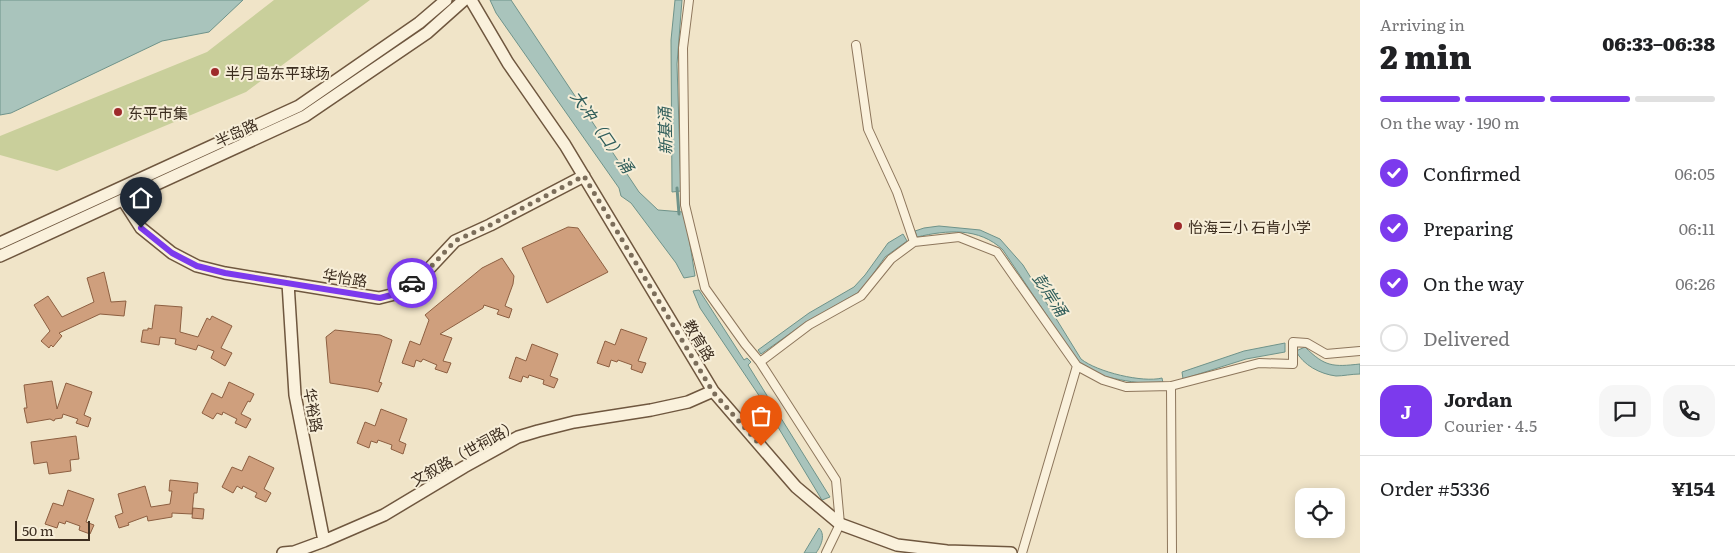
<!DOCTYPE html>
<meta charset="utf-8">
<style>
:root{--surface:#fff;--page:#f6f6f6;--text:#202124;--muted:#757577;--line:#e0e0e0;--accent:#7c3aed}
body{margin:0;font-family:Literata,"Noto Sans SC",serif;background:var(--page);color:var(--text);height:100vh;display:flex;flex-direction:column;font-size:19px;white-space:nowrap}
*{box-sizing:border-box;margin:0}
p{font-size:16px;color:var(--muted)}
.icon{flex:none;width:28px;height:28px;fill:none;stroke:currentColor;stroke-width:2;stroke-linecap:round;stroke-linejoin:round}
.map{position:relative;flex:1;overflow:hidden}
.details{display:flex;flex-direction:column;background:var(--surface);width:375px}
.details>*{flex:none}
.controls{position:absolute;left:1295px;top:488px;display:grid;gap:10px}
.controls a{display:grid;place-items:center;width:50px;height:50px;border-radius:10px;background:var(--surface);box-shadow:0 2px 12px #0003;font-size:25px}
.scale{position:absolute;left:15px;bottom:12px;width:75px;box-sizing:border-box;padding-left:5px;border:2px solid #3d2e20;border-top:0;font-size:14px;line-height:18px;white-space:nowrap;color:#3d2e20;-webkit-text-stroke:4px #f7eed8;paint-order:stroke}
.pin{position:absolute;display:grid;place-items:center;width:42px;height:42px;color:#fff;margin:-51px -21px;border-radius:50% 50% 50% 0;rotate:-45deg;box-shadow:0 0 5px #0007}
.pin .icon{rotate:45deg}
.courier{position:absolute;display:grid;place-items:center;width:50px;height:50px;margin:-25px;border:4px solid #7c3aed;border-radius:50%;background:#fff;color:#222;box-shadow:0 1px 6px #0007}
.head em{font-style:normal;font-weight:800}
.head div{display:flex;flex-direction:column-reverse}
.head{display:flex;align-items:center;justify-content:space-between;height:85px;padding:0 20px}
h1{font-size:32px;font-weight:800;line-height:38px}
.bar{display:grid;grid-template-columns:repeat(4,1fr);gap:8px 5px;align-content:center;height:60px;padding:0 20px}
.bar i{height:6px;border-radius:4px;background:var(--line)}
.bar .on{background:var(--accent)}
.bar p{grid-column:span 4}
.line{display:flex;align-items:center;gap:12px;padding:0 20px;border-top:1px solid var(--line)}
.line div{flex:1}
.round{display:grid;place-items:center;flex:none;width:52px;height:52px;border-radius:15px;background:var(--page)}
ol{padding:0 20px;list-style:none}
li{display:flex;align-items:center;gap:15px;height:55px}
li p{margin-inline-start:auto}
li .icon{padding:5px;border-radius:50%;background:var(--accent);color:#fff;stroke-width:4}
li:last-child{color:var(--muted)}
li i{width:28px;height:28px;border:2px solid var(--line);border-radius:50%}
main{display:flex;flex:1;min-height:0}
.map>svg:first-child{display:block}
</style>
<main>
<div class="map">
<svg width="1360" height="553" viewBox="0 0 1360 553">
<rect width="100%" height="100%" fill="#f0e4c8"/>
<path fill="#c9cf9b" d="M 274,0 L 370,0 L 246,92 L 57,171 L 0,155 L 0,136 L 207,52 Z"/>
<path fill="#a9c4bc" stroke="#6f938a" d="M 0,0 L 243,0 L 209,32 L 162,41 L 11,113 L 0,115 Z
M 490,0 L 511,0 L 639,192 L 658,210 L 683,212 L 686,219 L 695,276 L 684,278 L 676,263 L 631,203 L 621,196 L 619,188 L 496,13 Z
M 675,0 L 682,0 L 677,64 L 681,191 L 672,192 L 671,40 Z
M 939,226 L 980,230 L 1000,239 L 1023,265 L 1081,359 C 1097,372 1143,383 1162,378 L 1163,383 C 1148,386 1103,378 1090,371 C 1086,370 1083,367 1080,365 L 1003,250 C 979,227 947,230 917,237 L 915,231 L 924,228 Z
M 903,234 L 907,241 L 885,257 L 861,291 L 805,323 L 761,354 L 758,350 L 809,313 L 854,287 L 865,275 L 888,243 Z
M 699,290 L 744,360 L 747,358 L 751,362 L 748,365 L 830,497 L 822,500 L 758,394 L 700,308 L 693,291 Z
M 1285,343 L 1285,352 L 1246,359 L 1183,379 L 1182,372 L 1244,351 Z
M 1305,347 C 1325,367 1333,367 1360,364 L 1360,374 C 1352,374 1343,376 1336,376 C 1320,374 1303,365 1296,351 Z
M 819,528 C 826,535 821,546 816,553 L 804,553 Z"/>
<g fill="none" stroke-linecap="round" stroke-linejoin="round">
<path stroke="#6f938a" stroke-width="3" d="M 677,188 L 679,214"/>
</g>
<path fill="#cf9f7d" stroke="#8d5f41" d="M 568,227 L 578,228 L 608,272 L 547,303 L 522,248 Z
M 502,258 L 514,276 L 513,284 L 505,306 L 512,309 L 509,318 L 497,314 L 499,310 L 484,305 L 483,308 L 440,334 L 452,338 L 443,361 L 451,363 L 447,373 L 435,369 L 437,365 L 423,359 L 421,362 L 416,360 L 414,367 L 402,363 L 410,341 L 420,345 L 429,320 L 425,315 L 482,268 Z
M 104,272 L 111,302 L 126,301 L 124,316 L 100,314 L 59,333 L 62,336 L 53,347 L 51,345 L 49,348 L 41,341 L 50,331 L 34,305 L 48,296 L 62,317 L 94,302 L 87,278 Z
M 155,305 L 182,307 L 180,332 L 198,337 L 207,318 L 210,320 L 212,316 L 232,326 L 221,348 L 232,353 L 225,366 L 211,358 L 214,351 L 198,345 L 196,350 L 175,344 L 176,339 L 160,337 L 159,345 L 141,342 L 143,330 L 148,330 L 148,328 L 152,329 Z
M 621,329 L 647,338 L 638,361 L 646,363 L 642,373 L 631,369 L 632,365 L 618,360 L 617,362 L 611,360 L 609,367 L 597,363 L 605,341 L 615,345 Z
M 335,330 L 380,335 L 392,340 L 379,382 L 382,383 L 378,392 L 368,389 L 330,383 L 326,337 Z
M 532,344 L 558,354 L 550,376 L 558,379 L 554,388 L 543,384 L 544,380 L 529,375 L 528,378 L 523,376 L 521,382 L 509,378 L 516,357 L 526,361 Z
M 52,381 L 57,409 L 66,383 L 92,392 L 84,415 L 91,418 L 88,427 L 76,423 L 78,419 L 63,414 L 62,418 L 55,419 L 54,421 L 50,419 L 27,423 L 24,408 L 27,408 L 24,385 Z
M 229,382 L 254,394 L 250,402 L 248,401 L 241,414 L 251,419 L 246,428 L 235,423 L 237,419 L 223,412 L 222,415 L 217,413 L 213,419 L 202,413 L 212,393 L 222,398 Z
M 381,409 L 407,419 L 399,441 L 406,444 L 403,454 L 391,449 L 392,445 L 378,440 L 377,443 L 371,441 L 369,448 L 357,443 L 365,422 L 375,426 Z
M 76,436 L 79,459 L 70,460 L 71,471 L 49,474 L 47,462 L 34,464 L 31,442 Z
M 249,456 L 274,468 L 264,489 L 271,493 L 266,502 L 255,497 L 257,493 L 243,486 L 242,489 L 237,486 L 233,493 L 222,487 L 232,467 L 242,471 Z
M 170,480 L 198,483 L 197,493 L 194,493 L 192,514 L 172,513 L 172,517 L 148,521 L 147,516 L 128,523 L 129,525 L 119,528 L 115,516 L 123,513 L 118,494 L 145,486 L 151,507 L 170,504 L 172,491 L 169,491 Z
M 68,490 L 94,499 L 86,522 L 94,525 L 90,534 L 79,530 L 80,526 L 66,521 L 65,524 L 59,522 L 57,528 L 45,524 L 53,503 L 63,506 Z
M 193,508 L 204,509 L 203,519 L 192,518 Z"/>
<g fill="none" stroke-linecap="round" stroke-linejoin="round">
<g stroke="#8d765c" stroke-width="10">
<path id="street" d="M 689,0 L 683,48 L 685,205 L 705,288 L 745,344 L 760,362 L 836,480 L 840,524 L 826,553
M 856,45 L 868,129 L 897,192 L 914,242
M 760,362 L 809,325 L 861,296 L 891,259 L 914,242 L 959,237 L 997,252 L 1077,366 L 1103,380 L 1126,387 L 1171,386 L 1259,363 L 1293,364 L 1293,342 L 1307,343 L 1326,354 L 1360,351
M 1171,386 L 1172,553
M 1022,553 L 1077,366"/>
</g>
<g stroke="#6f573f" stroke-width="14">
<path id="secondary" d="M 471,0 L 508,63 L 565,145 L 713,391 L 796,487 L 840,524 L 897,545 L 947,551 L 1011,553
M 123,200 L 141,228 L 172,253 L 197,266 L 225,273 L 379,298 L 399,293 L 425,273 L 455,241 L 490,225 L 584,176
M 0,243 L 299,106 L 419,23 L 446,0
M 0,256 L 305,116 L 427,33 L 464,0
M 288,283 L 295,395 L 324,541
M 283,553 L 294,552 L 324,541 L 384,515 L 464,467 L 518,437 L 538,431 L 574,422 L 651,410 L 688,402 L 713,391"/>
</g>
<use href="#street" stroke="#faf1dc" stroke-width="8"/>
<use href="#secondary" stroke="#faf1dc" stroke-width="11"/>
</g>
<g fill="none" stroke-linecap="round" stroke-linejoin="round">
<path stroke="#7c6e5b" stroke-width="5" stroke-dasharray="0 9" d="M 412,283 L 425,273 L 455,241 L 490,225 L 584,176 L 713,392 L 761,446"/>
<path stroke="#7c3aed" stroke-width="6" d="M 141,228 L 172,253 L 197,266 L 225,273 L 380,298 L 399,293 L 412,283"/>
</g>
<g fill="#9e2a2b" stroke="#f7eed8" stroke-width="2">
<circle cx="215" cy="72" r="5"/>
<circle cx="118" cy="112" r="5"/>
<circle cx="1178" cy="226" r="5"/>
</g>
<g text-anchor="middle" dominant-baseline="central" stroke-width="4" stroke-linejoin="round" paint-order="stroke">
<g font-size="15" fill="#3d2e20" stroke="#f7eed8" text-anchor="start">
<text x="225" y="72">半月岛东平球场</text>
<text x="128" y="112">东平市集</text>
<text x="1188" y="226">怡海三小 石肯小学</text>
</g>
<g font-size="15" fill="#3d2e20" stroke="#f7eed8">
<text transform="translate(236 132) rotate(-25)">半岛路</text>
<text transform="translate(345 277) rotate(9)">华怡路</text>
<text transform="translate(700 340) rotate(59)">教育路</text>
<text transform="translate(314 410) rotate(80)">华裕路</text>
<text transform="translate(464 452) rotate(-29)">文叙路（世祠路）</text>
</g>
<g font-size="16" font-style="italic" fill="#2f5d5a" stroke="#f7eed8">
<text transform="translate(603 131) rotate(55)">大冲（口）涌</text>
<text transform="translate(664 131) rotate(-91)">新基涌</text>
<text transform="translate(1051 294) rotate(57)">彭岸涌</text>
</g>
</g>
</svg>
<div class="controls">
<a><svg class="icon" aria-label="locate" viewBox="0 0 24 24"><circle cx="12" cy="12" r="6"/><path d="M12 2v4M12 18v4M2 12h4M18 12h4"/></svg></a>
</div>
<div class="scale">50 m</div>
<div class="pin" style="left:761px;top:446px;background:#ea580c"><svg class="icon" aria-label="bag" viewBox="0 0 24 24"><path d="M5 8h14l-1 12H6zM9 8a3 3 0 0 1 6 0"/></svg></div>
<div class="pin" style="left:141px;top:228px;background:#1f2937"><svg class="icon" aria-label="home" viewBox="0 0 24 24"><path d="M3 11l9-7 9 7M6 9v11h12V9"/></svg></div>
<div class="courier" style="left:412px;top:283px"><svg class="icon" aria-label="car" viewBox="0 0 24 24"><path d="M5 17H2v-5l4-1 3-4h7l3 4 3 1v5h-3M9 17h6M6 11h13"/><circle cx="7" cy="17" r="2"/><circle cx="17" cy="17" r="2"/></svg></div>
</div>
<section class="details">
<div class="head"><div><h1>2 min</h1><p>Arriving in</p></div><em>06:33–06:38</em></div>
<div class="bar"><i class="on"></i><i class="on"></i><i class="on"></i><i></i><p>On the way · 190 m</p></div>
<ol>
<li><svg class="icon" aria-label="check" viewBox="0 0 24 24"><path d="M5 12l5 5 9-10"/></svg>Confirmed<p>06:05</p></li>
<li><svg class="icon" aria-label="check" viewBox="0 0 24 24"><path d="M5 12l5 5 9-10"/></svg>Preparing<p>06:11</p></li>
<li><svg class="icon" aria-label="check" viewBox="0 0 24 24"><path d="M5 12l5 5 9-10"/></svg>On the way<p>06:26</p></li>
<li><i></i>Delivered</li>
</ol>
<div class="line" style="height:90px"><b class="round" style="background:var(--accent);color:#fff">J</b><div><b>Jordan</b><p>Courier · 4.5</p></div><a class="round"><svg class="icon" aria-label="chat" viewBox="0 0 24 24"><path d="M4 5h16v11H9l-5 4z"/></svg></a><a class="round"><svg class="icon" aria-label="phone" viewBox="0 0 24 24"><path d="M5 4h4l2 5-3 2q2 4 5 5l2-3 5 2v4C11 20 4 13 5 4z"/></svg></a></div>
<div class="line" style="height:65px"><div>Order #5336</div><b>¥154</b></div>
</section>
</main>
